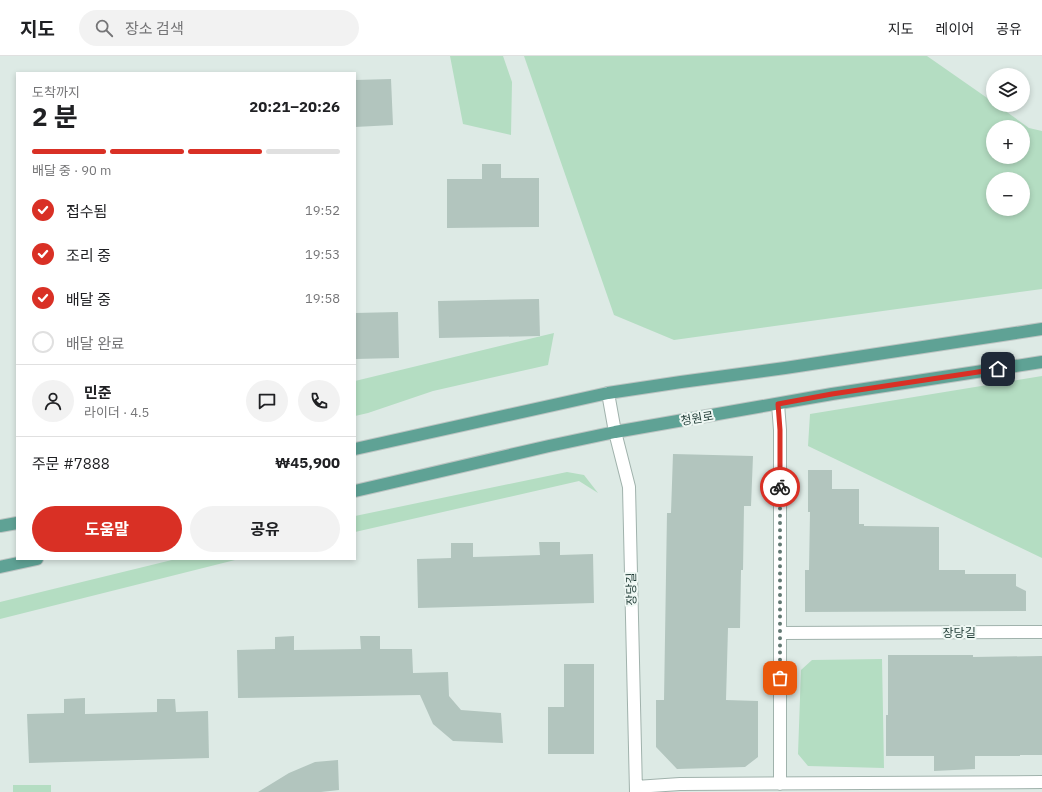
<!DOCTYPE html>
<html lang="ko">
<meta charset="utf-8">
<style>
:root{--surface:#fff;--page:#f2f2f2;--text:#202124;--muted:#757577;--line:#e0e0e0;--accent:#d93025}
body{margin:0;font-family:"IBM Plex Sans","Noto Sans KR",sans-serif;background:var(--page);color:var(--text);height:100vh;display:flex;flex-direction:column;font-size:15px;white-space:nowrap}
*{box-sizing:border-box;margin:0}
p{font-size:13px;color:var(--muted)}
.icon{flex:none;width:22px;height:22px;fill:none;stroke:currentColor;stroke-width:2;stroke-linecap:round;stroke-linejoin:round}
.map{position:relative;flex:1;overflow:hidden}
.panel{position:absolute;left:16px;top:16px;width:340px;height:488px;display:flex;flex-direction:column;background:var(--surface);border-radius:0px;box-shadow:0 2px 6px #0003}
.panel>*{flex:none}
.fabs{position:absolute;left:986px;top:12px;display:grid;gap:8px}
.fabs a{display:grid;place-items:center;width:44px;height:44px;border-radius:50%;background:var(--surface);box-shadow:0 2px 6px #0003;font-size:20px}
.pin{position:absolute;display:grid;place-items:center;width:34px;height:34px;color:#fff;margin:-17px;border-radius:8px;box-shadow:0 2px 6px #0006}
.courier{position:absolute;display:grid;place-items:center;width:40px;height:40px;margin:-20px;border:3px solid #d93025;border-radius:50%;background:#fff;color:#222;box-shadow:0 1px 5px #0007}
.headline em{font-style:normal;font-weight:700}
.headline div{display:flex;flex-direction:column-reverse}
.headline{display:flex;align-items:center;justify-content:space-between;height:68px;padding:0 16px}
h1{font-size:26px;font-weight:700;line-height:30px}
.bar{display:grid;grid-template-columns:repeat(4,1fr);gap:6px 4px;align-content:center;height:48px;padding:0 16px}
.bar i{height:5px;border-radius:3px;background:var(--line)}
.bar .on{background:var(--accent)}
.bar p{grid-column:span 4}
.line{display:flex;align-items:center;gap:10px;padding:0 16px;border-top:1px solid var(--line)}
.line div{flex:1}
.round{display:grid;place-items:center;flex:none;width:42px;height:42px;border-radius:21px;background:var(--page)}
ol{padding:0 16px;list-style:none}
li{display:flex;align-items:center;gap:12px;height:44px}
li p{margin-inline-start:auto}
li .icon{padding:4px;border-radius:50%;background:var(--accent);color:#fff;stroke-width:4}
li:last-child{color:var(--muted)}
li i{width:22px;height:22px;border:2px solid var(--line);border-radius:50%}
.primary-button{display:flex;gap:8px;margin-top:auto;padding:8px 16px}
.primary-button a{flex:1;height:46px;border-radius:24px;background:var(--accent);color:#fff;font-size:16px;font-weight:700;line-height:46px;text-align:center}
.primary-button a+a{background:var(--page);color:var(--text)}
header{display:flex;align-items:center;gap:24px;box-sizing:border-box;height:56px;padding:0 20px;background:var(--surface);border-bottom:1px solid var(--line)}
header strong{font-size:19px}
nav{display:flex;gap:22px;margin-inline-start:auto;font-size:14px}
.search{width:280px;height:36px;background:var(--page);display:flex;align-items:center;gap:10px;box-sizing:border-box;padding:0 14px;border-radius:22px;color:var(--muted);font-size:15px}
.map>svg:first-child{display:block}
</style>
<header>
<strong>지도</strong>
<div class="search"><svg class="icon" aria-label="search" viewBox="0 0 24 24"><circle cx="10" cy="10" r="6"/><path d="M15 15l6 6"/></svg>장소 검색</div>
<nav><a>지도</a><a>레이어</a><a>공유</a></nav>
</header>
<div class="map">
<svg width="1042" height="736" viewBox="0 0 1042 736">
<rect width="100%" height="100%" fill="#ddeae5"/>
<path fill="#b4ddc2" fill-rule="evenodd" d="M 450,0 L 503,0 L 512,26 L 511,79 L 463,68 Z
M 524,0 L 927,0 L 993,46 L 993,49 L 997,49 L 1029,72 L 1042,75 L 1042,233 L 674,284 L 614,259 ZM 993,71 L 1023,71 L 1023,101 L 993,101 ZM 993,123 L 1023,123 L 1023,153 L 993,153 Z
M 554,277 L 548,309 L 433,335 L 368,357 L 355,360 L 355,325 Z
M 1042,320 L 1042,502 L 808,390 L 810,358 Z
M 567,416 L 584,419 L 598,437 L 579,425 L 355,476 L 355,460 Z
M 176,503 L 239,503 L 0,563 L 0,546 Z
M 882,603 L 884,712 L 808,710 L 798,698 L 801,614 L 812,604 Z
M 13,729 L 51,729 L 51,736 L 13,736 Z"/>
<path fill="#b2c5be" d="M 391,23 L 393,69 L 355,71 L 355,24 Z
M 482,108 L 501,108 L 501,122 L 539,122 L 539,171 L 447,172 L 447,123 L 482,123 Z
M 539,243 L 540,280 L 439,282 L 438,245 Z
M 398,256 L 399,302 L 355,303 L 355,257 Z
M 673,398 L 753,400 L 751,450 L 744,450 L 743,514 L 741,514 L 740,572 L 728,572 L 726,644 L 758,645 L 758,701 L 745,711 L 677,713 L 656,691 L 656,644 L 664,644 L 667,457 L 671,457 Z
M 808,414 L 832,414 L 832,433 L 859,433 L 859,468 L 864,468 L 864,470 L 939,471 L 939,514 L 965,514 L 965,518 L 1016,518 L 1016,530 L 1026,535 L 1026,555 L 805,556 L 805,514 L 809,514 L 810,456 L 808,456 Z
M 539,486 L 560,486 L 560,499 L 593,498 L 594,547 L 418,552 L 417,503 L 451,502 L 451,487 L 473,487 L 473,501 L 540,499 Z
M 294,580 L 294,594 L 361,593 L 360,580 L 380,580 L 380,593 L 412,593 L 413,617 L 448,616 L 449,640 L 461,654 L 501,657 L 503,687 L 453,685 L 433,668 L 420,639 L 238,642 L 237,594 L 275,593 L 275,581 Z
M 888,599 L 973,599 L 973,601 L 1042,600 L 1042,699 L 1020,699 L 1020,700 L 975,700 L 975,713 L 934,715 L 934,700 L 886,700 L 886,659 L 888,659 Z
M 564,608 L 594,608 L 594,698 L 548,698 L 548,651 L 564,651 Z
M 85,642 L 85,658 L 157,656 L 157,643 L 175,643 L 176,656 L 208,655 L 209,702 L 29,707 L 27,658 L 64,657 L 64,643 Z
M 338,704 L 339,734 L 321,736 L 258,736 L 289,717 L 315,706 Z"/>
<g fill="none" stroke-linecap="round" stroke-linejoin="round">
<g stroke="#a0b2ac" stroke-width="14">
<path id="minor" d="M 608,337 L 615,376 L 629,431 L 636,736
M 778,348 L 780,374 L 780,728
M 780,577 L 1042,576
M 636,731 L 680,728 L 1042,726"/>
</g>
<g stroke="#bcc4c2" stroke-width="14">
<path id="major" d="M 355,393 L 608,337 L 681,326 L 785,312 L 1042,273
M 355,435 L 549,390 L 615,376 L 832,338 L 1042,306
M 0,470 L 17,467
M 0,511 L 37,503"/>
</g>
<use href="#minor" stroke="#fff" stroke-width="12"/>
<use href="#major" stroke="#5fa295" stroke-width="12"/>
</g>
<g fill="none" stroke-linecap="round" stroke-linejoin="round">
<path stroke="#617872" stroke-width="4" stroke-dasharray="0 7.2" d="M 780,431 L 780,622"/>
<path stroke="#d93025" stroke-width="5" d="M 780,431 L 780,374 L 778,348 L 832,338 L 998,313"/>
</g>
<g text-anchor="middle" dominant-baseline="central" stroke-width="4" stroke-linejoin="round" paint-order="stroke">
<g font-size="12" fill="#1e3a34" stroke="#eef7f3">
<text transform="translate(697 362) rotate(-10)">청원로</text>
<text transform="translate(631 533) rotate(-91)">장당길</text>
<text x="959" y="576">장당길</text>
</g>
</g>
</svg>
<div class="fabs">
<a><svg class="icon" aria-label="layers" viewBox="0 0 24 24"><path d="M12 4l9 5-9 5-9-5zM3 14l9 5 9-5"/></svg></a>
<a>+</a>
<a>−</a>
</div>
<div class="pin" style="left:780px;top:622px;background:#ea580c"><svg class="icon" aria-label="bag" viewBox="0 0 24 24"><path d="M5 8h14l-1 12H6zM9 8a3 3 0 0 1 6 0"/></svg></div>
<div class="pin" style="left:998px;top:313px;background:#1f2937"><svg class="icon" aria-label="home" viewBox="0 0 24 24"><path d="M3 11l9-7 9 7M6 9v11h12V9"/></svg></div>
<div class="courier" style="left:780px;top:431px"><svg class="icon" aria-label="bike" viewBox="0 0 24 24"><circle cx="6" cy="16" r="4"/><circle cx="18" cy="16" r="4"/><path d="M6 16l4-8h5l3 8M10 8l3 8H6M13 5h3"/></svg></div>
<section class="panel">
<div class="headline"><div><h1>2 분</h1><p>도착까지</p></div><em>20:21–20:26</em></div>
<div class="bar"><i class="on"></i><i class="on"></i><i class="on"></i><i></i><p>배달 중 · 90 m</p></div>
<ol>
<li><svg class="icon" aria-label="check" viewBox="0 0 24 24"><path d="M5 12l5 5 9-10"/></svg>접수됨<p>19:52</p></li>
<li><svg class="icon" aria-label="check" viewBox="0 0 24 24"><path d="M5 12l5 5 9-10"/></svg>조리 중<p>19:53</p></li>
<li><svg class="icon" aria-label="check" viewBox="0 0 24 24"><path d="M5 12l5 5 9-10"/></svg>배달 중<p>19:58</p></li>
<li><i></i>배달 완료</li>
</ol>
<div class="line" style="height:72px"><a class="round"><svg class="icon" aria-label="person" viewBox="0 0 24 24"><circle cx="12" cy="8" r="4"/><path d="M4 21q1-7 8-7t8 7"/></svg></a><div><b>민준</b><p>라이더 · 4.5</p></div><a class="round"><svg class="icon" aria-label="chat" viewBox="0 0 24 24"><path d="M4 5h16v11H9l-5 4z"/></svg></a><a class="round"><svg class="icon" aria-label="phone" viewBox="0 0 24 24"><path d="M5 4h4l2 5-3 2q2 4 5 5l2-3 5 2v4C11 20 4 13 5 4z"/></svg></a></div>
<div class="line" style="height:52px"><div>주문 #7888</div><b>₩45,900</b></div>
<div class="primary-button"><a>도움말</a><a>공유</a></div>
</section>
</div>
